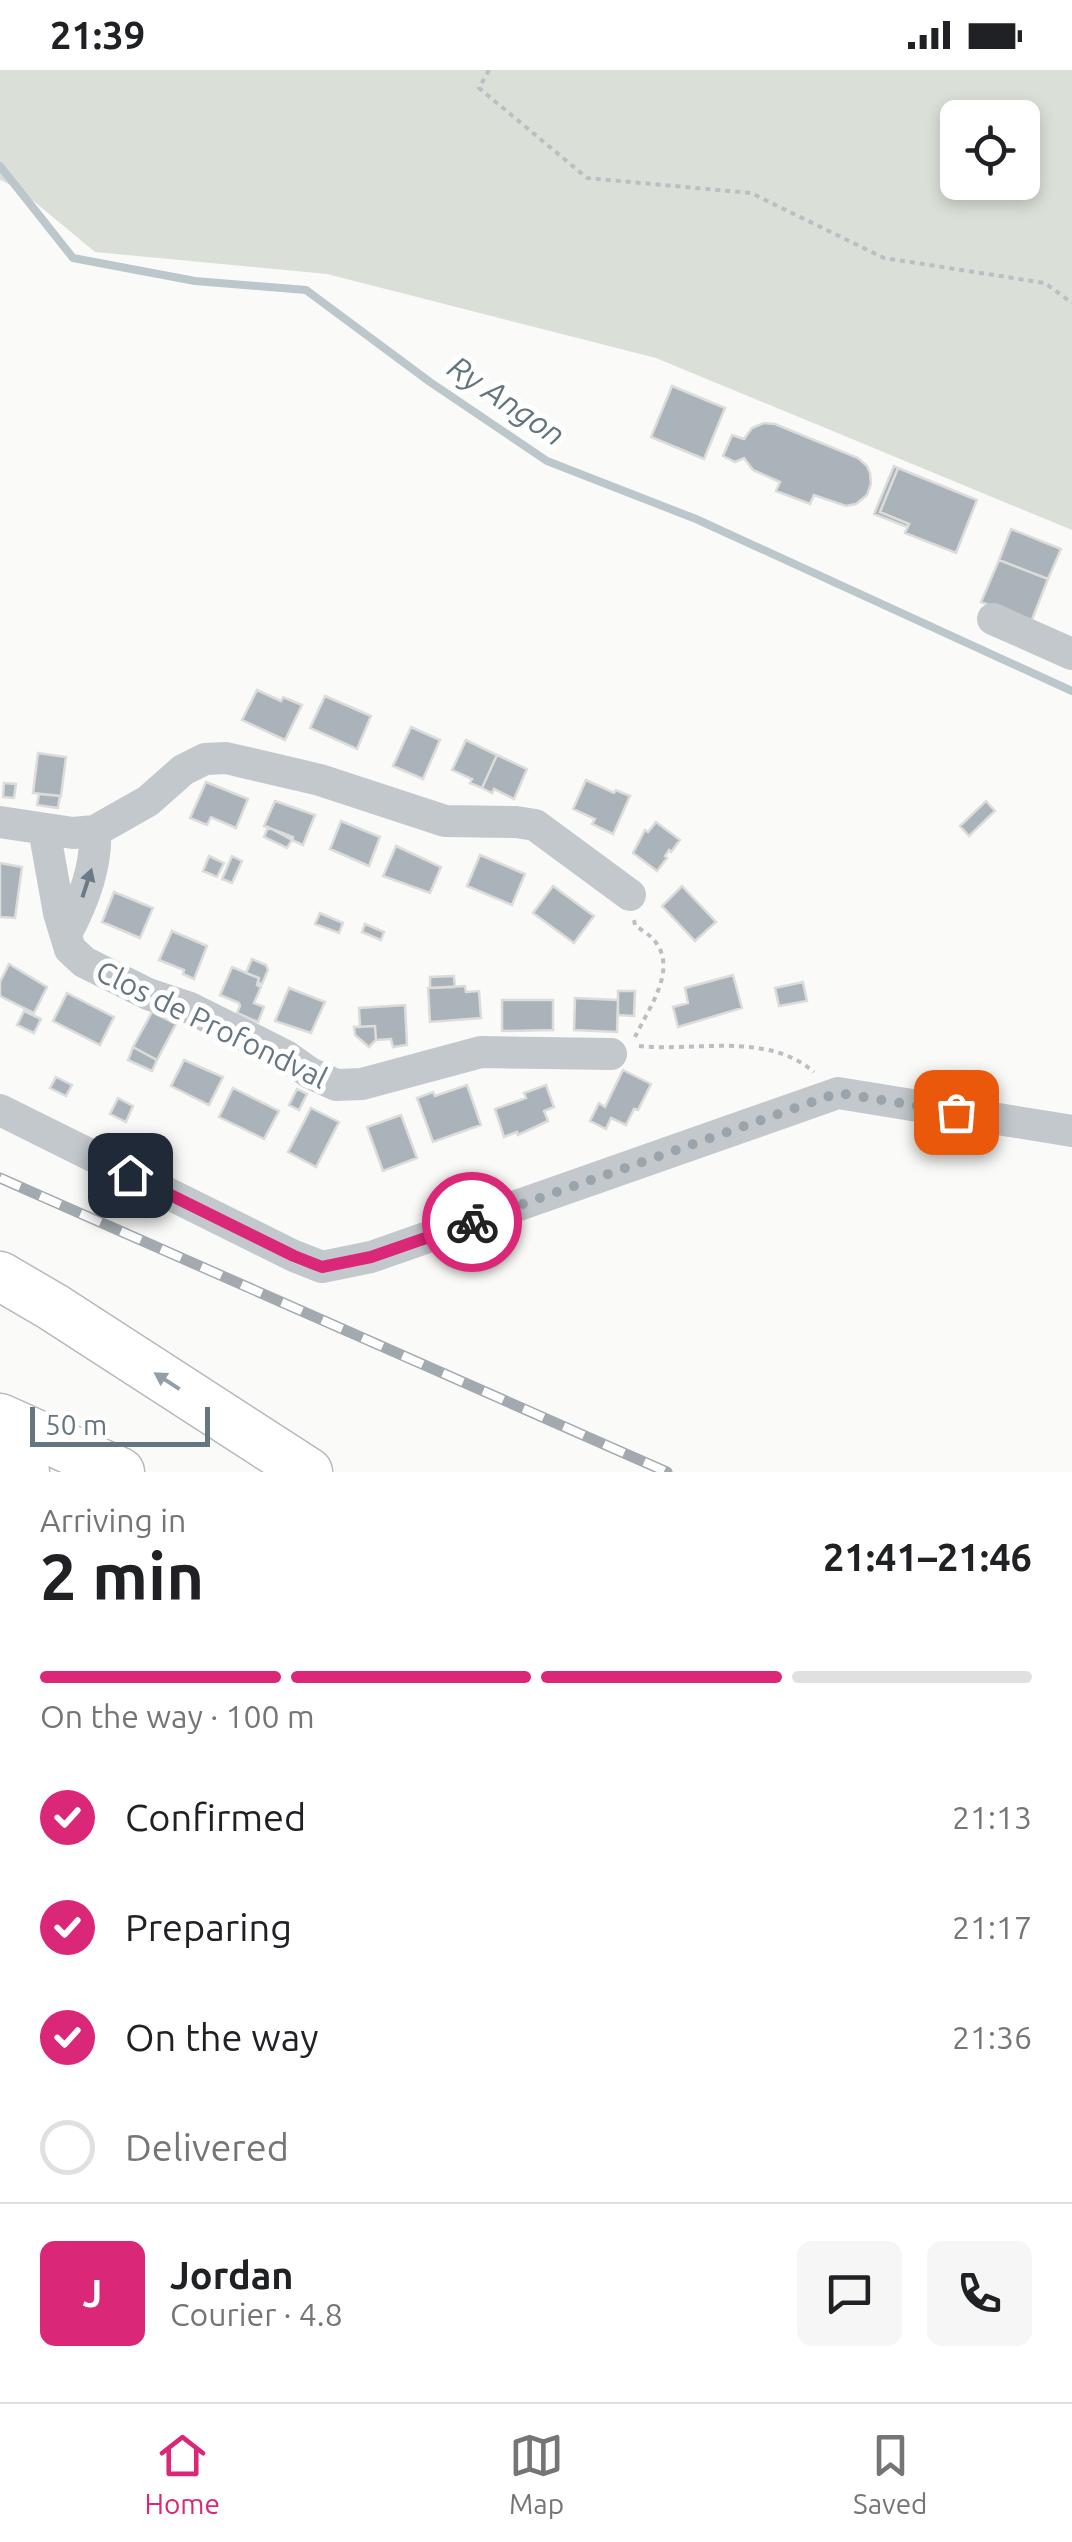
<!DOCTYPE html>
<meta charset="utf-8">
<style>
:root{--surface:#fff;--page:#f6f6f6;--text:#202124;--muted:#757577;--line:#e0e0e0;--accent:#db2777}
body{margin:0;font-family:Ubuntu,sans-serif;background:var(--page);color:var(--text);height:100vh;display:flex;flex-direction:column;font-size:38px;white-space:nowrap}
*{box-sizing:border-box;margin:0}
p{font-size:32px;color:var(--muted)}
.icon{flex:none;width:55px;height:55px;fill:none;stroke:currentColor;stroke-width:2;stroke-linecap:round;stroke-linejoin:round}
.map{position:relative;height:1402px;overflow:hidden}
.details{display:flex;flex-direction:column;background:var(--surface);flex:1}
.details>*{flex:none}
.fabs{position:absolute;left:940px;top:30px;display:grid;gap:20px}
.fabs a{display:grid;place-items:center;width:100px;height:100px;border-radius:15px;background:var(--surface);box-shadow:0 5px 15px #0003;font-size:50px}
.scale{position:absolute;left:30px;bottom:25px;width:180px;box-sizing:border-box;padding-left:10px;border:5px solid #657683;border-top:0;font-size:28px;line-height:35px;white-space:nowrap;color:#657683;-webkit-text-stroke:8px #fff;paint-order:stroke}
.pin{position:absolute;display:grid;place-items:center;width:85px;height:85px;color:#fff;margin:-42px;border-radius:20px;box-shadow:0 5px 15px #0006}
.courier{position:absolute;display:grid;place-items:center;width:100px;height:100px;margin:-50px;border:8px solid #db2777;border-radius:50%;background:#fff;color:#222;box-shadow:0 2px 12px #0007}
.headline em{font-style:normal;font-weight:600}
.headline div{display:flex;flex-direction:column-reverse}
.headline{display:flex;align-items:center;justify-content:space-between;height:170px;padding:0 40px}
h1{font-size:65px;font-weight:600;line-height:75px}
.bar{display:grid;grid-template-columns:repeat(4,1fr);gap:15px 10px;align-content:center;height:120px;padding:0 40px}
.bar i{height:12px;border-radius:8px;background:var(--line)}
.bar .current{background:var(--accent)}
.bar p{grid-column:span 4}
.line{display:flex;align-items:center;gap:25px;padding:0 40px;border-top:2px solid var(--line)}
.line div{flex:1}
.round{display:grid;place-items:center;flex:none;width:105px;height:105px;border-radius:15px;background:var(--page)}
ol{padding:0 40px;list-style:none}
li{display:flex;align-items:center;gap:30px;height:110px}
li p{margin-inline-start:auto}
li .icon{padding:10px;border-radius:50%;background:var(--accent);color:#fff;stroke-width:4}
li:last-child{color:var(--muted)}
li i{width:55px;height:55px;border:5px solid var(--line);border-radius:50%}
.status{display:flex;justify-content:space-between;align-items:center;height:70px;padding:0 50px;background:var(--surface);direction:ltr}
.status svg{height:28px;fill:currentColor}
.tabs{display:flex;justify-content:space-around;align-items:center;height:140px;border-top:2px solid var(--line);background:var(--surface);font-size:28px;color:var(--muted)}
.tabs a{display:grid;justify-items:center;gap:5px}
.tabs .current{color:var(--accent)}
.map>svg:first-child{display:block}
</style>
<div class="status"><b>21:39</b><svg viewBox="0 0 49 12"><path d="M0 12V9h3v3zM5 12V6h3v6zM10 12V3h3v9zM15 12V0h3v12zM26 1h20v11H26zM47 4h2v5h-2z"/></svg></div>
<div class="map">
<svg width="1072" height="1402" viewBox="0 0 1072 1402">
<rect width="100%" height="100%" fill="#fafaf8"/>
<path fill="#dadfd7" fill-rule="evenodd" d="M 0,0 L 1072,0 L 1072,460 L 656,288 L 327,204 L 95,182 L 19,119 L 0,110 ZM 958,48 L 1022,48 L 1022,112 L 958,112 Z"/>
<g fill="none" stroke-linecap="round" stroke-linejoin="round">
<path stroke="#bbc7cb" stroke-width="8" d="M 0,96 L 73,188 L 195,211 L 306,220 L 430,312 L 547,391 L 696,449 L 1072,621"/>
</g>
<path fill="#aab3b9" stroke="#dcdcda" stroke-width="2.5" d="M 672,316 L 725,338 L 704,389 L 651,367 Z
M 764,353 L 775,354 L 858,388 L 867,396 L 870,403 L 871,414 L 867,425 L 856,434 L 846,436 L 814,425 L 810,434 L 776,421 L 780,412 L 753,400 L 744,388 L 735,392 L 723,386 L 732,365 L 744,369 L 752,358 Z
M 894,396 L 898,398 L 880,442 L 909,454 L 907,457 L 874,444 Z
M 898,398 L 977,430 L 956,483 L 905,463 L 909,454 L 880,442 Z
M 1011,459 L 1061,479 L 1048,509 L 999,490 Z
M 999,490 L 1048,509 L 1031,552 L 981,532 Z
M 257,620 L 281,631 L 283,627 L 302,635 L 285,670 L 242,650 Z
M 325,626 L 371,646 L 357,679 L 310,658 Z
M 411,657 L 440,670 L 423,709 L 393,696 Z
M 466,670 L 497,685 L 482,718 L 470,713 L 472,709 L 452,700 Z
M 38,683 L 66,687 L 61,726 L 33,723 Z
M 497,685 L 527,699 L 514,729 L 494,719 L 492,723 L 482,718 Z
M 586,710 L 614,723 L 616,720 L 630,726 L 613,764 L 592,754 L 595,749 L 573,739 Z
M 206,712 L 248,729 L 236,758 L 211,747 L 207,755 L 190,748 Z
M 4,713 L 16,714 L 14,728 L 3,727 Z
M 39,724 L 60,726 L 58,738 L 37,735 Z
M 275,731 L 315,745 L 303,775 L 292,770 L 293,767 L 264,756 Z
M 986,731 L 995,741 L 969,766 L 960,756 Z
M 341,751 L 380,767 L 369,796 L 330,779 Z
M 656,752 L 680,770 L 671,782 L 669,780 L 665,786 L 667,788 L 657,801 L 633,783 L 645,760 L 648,762 Z
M 268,757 L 292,770 L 287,778 L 264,767 Z
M 396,776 L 441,797 L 430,823 L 383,806 Z
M 480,785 L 525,804 L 512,835 L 467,816 Z
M 209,786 L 224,793 L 217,807 L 203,801 Z
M 232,786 L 242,791 L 232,813 L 222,809 Z
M 0,793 L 22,797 L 15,848 L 0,847 Z
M 553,816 L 594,846 L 574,873 L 533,843 Z
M 682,816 L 716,852 L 695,871 L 662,836 Z
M 114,822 L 153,838 L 140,868 L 102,852 Z
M 320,843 L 343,853 L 339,863 L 315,854 Z
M 365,854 L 384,862 L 381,870 L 362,862 Z
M 172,861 L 207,876 L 194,909 L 183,904 L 184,900 L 159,890 Z
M 252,889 L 266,895 L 268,900 L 262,914 L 258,913 L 259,908 L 246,903 Z
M 9,894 L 47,917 L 34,943 L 0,926 L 0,912 Z
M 232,897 L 259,908 L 257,915 L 261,917 L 254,933 L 264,937 L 258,952 L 237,943 L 240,936 L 239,933 L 220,925 Z
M 733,905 L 742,938 L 678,957 L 673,937 L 688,933 L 685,918 Z
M 454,906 L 455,917 L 430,918 L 430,907 Z
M 803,912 L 807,931 L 779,936 L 775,918 Z
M 465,916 L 466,922 L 479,921 L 481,948 L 430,952 L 428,918 Z
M 289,918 L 325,932 L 311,963 L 275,951 Z
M 618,921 L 635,921 L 634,946 L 618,945 Z
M 67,923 L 114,947 L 100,975 L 53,951 Z
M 575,928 L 618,930 L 617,962 L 574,960 Z
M 502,930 L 553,930 L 553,960 L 502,961 Z
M 405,935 L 407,975 L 393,977 L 391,969 L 376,970 L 375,956 L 360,957 L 359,938 Z
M 24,941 L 41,949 L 34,963 L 17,955 Z
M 152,942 L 176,954 L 157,990 L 133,977 Z
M 375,956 L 376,970 L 369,977 L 355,965 L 354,957 Z
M 133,977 L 157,990 L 152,1001 L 128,990 Z
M 184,990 L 223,1007 L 209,1035 L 171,1016 Z
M 623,1000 L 651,1014 L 638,1040 L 634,1039 L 626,1055 L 611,1048 L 606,1059 L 590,1051 L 599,1033 L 605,1037 Z
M 56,1007 L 72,1015 L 66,1026 L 50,1018 Z
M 467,1015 L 481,1055 L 433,1072 L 417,1028 L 433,1022 L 435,1026 Z
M 546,1015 L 554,1037 L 544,1041 L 548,1051 L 518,1065 L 517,1062 L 504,1067 L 495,1039 L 526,1028 L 524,1023 Z
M 233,1018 L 279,1041 L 264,1069 L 219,1047 Z
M 297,1019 L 307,1024 L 299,1040 L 289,1035 Z
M 118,1028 L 133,1036 L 126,1052 L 110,1044 Z
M 311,1038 L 339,1052 L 316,1097 L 288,1082 Z
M 401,1045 L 417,1088 L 383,1101 L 367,1057 Z"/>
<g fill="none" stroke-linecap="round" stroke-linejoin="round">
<g stroke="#b4b9bd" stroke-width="51">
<path id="highway" d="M 0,1206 L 53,1237 L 308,1402
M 0,1348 L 120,1402
M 0,1391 L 25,1402"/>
</g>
<path stroke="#bbbfc2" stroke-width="4" stroke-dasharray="5 5" stroke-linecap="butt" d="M 489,0 L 479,18 L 587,108 L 751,123 L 884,188 L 1045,213 L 1072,233
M 634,850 L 635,855 C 641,860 649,864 654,870 C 679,899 648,939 635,967
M 639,976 C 696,982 766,961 814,1002"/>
<path stroke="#c3c8cc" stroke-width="32" d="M 993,549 L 1072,584
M 0,752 L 73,763 L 95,761 L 148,731 L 183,700 L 205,689 L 226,688 L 320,710 L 445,751 L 516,752 L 535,755 L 630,825
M 44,759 L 59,843 L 70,879 L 84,892 L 148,924 L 190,938 L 286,986 L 310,1003 L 336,1015 L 362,1014 L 481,982 L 611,984
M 67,862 C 83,832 97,796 95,761
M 0,1040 L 294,1186 L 322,1197 L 371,1187 L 838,1023 L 1072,1061"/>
<use href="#highway" stroke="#fff" stroke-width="48"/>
<g stroke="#a2aab0" stroke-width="11">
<path id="rail" d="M 0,1108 L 667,1402"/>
</g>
<use href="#rail" stroke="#fff" stroke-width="8" stroke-dasharray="22" stroke-linecap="butt"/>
</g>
<defs><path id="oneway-solid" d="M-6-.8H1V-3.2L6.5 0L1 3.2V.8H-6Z" transform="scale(2.5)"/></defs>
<use fill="#6a7a87" href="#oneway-solid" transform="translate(87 813) rotate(-72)"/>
<use fill="#939fa8" href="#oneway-solid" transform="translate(167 1311) rotate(-147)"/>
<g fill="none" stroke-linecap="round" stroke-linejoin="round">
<path stroke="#99a4ac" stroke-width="10" stroke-dasharray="0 18" d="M 472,1152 L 838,1023 L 956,1042"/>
<path stroke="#db2777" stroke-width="12" d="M 130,1105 L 294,1186 L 322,1197 L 371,1187 L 472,1152"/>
</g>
<g text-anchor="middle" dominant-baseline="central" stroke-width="10" stroke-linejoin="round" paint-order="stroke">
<g font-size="30" fill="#657683" stroke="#fff">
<text transform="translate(212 954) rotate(26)">Clos de Profondval</text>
</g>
<g font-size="32" font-style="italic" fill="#60757c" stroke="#fff">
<text transform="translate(507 330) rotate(34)">Ry Angon</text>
</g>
</g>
</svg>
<div class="fabs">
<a><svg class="icon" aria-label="locate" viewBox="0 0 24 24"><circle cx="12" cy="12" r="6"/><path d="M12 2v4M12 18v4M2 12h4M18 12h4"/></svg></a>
</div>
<div class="scale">50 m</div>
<div class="pin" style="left:956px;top:1042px;background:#ea580c"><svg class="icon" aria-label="bag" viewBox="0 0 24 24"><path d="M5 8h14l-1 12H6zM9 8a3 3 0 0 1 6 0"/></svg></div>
<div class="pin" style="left:130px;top:1105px;background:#1f2937"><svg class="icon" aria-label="home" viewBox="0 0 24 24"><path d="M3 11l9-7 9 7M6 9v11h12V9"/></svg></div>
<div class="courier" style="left:472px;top:1152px"><svg class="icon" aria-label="bike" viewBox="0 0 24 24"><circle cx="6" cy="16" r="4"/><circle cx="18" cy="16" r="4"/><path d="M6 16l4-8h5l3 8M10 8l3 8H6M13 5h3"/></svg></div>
</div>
<section class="details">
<div class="headline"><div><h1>2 min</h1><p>Arriving in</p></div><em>21:41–21:46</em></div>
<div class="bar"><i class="current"></i><i class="current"></i><i class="current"></i><i></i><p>On the way · 100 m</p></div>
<ol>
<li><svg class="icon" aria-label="check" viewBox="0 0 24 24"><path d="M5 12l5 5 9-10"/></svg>Confirmed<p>21:13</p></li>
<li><svg class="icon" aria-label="check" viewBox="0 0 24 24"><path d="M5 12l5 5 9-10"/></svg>Preparing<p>21:17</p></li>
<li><svg class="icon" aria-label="check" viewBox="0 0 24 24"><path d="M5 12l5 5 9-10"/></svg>On the way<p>21:36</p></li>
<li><i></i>Delivered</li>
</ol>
<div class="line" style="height:180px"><b class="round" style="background:var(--accent);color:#fff">J</b><div><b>Jordan</b><p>Courier · 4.8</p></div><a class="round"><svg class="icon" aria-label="chat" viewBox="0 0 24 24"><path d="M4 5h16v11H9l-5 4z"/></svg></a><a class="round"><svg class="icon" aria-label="phone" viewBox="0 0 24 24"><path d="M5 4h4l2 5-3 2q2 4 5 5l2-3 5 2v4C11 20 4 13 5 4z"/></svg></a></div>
</section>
<nav class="tabs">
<a class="current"><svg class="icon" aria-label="home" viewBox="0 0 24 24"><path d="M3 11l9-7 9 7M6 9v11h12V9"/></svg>Home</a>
<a><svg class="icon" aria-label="map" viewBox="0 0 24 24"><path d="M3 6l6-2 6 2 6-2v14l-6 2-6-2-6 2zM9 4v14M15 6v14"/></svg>Map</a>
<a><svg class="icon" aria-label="saved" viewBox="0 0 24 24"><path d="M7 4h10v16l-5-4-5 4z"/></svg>Saved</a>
</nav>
